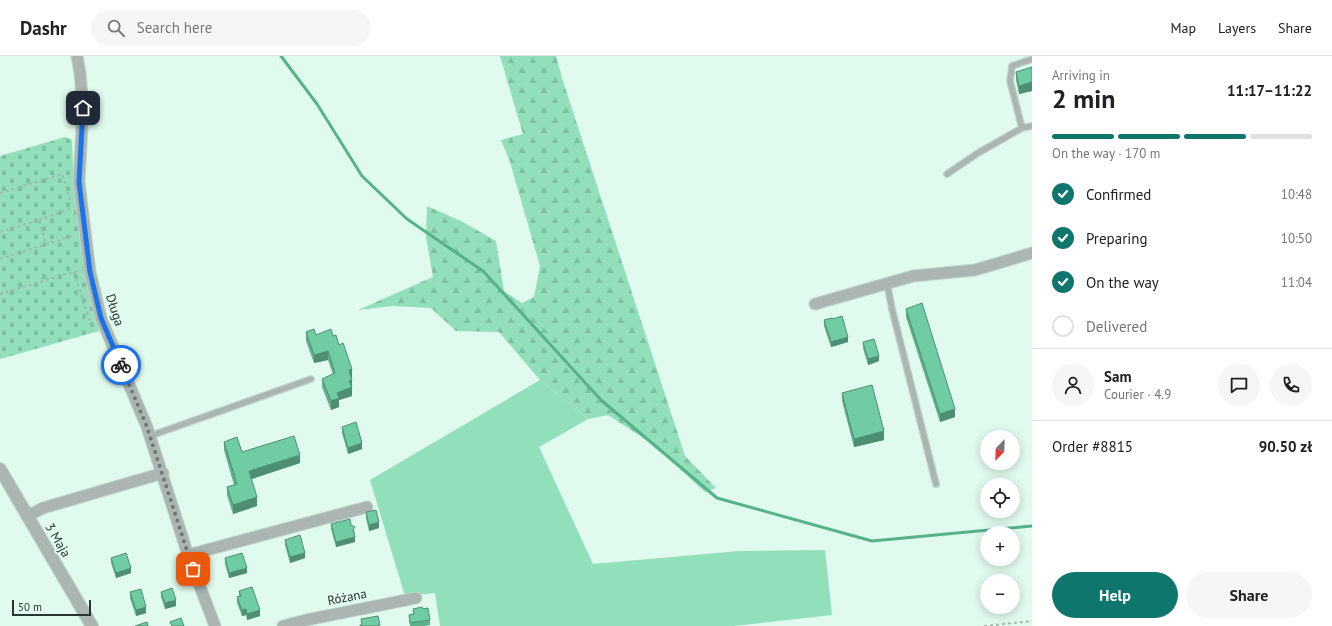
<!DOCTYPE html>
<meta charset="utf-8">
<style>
:root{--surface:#fff;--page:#f6f6f6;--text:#202124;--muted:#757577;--line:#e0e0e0;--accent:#0f766e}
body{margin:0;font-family:"PT Sans",sans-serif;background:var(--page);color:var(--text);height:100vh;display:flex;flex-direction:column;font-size:15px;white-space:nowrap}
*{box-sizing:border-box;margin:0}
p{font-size:13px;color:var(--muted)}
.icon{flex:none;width:22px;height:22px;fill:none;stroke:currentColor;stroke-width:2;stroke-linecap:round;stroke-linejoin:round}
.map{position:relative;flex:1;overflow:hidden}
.side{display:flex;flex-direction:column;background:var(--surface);width:300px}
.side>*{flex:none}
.needle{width:26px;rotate:203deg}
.buttons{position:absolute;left:980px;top:374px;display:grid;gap:8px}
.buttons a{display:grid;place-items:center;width:40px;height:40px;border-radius:50%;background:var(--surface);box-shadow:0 2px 10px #0003;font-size:20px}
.scale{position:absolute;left:12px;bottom:10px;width:79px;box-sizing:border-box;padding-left:4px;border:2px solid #2a342f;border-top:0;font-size:11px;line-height:14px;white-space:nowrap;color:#2a342f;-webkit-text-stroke:3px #e0faed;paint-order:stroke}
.pin{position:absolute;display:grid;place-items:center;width:34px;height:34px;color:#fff;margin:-17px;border-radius:8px;box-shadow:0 2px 6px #0006}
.courier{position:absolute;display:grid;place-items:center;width:40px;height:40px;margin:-20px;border:3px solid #1a73e8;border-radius:50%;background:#fff;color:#222;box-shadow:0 1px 5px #0007}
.overview em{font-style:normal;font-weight:800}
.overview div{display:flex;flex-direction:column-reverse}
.overview{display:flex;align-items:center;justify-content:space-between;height:68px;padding:0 20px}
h1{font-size:26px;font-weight:800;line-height:30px}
.bar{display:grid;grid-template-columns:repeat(4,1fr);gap:6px 4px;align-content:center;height:48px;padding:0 20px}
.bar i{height:5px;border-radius:3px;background:var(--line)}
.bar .on{background:var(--accent)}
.bar p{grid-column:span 4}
.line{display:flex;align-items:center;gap:10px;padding:0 20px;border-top:1px solid var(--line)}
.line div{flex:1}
.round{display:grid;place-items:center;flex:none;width:42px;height:42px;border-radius:21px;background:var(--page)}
ol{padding:0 20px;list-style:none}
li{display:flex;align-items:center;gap:12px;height:44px}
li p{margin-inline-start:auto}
li .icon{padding:4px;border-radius:50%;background:var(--accent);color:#fff;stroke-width:4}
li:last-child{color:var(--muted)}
li i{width:22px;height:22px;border:2px solid var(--line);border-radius:50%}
.action{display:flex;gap:8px;margin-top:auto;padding:8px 20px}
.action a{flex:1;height:46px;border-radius:24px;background:var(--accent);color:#fff;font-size:16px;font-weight:800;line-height:46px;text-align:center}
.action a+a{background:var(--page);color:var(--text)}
header{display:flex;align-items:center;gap:24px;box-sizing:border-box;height:56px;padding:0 20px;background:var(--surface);border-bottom:1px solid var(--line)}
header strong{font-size:19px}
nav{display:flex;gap:22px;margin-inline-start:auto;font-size:14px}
.search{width:280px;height:36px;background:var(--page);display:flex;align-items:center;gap:10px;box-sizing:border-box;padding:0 14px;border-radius:22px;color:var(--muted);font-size:15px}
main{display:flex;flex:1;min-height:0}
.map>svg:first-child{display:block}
</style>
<header>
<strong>Dashr</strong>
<div class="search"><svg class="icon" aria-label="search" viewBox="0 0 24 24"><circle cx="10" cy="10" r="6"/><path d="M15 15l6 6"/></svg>Search here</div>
<nav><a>Map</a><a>Layers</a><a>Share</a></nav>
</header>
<main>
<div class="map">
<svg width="1032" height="570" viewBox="0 0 1032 570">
<defs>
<pattern id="forest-firs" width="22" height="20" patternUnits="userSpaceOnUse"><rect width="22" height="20" fill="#92dfbc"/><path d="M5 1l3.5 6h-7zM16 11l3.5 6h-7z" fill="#7ec0a2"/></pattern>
<pattern id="cemetery-stones" width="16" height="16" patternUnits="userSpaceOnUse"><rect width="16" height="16" fill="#92dfbc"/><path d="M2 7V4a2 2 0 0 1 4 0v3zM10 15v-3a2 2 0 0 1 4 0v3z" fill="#7ec0a2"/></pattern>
</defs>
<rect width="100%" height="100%" fill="#e0faed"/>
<path fill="#92dfbc" d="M 540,324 L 588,363 L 539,391 L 593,508 L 739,495 L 825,494 L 832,559 L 734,570 L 440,570 L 435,537 L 405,540 L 370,424 Z"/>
<path fill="url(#forest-firs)" d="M 500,0 L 556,0 L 563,25 L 685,400 L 716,432 L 705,436 L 654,389 L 608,359 L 588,363 L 540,324 L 499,276 L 456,275 L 431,252 L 392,250 L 358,254 L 433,221 L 426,181 L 427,150 L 461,165 L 496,185 L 504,235 L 522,247 L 534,241 L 540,210 L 510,106 L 501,84 L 523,78 Z"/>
<path fill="url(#cemetery-stones)" d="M 65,81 L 72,84 L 74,129 L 84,213 L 90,244 L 99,275 L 0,303 L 0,100 Z"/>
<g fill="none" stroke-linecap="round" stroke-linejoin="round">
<path stroke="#55b28b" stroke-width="3" d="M 281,0 L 317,48 L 362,120 L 407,163 L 483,215 L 601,344 L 717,442 L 872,485 L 1032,470"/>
<g stroke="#bfd6cb" stroke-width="8">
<path id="service" d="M 1032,3 L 1012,10 L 1010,25 L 1022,72 L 1032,70
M 947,118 L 978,97 L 1022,72
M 887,227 L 892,253 L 936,428
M 150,380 L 311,323"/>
</g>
<g stroke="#bfd6cb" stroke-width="13">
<path id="minor" d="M 77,0 L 80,17 L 83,52 L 79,126 L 90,216 L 101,262 L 147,371 L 188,499 L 215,570
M 815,248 L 913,220 L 975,214 L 1032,197
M 27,460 L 43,452 L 163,417
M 188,499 L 367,451
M 283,570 L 306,564 L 416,542"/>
</g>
<g stroke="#bfd6cb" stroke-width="14">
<path id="tertiary" d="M 0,413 L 92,570"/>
</g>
<path stroke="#a3b7ad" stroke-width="2" stroke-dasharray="3 3" stroke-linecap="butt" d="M 0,137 L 62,118 L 70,144
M 39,164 L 72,152
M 0,176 L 39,164 L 46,188
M 0,203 L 72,180
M 74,216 L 92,273
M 0,238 L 80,214
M 984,570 L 1032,565"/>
<use href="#service" stroke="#abb6b0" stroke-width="5.5"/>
<use href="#minor" stroke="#abb6b0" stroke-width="11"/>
<use href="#tertiary" stroke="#abb6b0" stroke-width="12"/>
</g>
<path fill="#60af8d" d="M 1032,11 L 1032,35 L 1019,38 L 1016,24 L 1016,16 Z
M 906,253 L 955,361 L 940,366 L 906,261 Z
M 824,264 L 848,286 L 831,291 L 824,270 Z
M 306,276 L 316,279 L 333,280 L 352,321 L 351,322 L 352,324 L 352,340 L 339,344 L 339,351 L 331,354 L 322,331 L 322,323 L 333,318 L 328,304 L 314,307 L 306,285 Z
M 863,286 L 879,305 L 868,309 L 863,292 Z
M 842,337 L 884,384 L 854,391 L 842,345 Z
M 342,371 L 362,393 L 348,398 L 342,377 Z
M 224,386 L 242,396 L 300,407 L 251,423 L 257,450 L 233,458 L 227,439 L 227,431 L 234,429 L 224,394 Z
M 366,456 L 379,472 L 369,475 L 366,462 Z
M 331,468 L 351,469 L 355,477 L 354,478 L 355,486 L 336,491 L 331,473 Z
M 285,484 L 305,502 L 290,507 L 285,489 Z
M 111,502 L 131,517 L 116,522 L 111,507 Z
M 225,502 L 247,517 L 229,522 L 225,508 Z
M 239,535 L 260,560 L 247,564 L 246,559 L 242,560 L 237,547 L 237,541 L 239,541 Z
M 130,536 L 146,557 L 136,560 L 130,542 Z
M 161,536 L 176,550 L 165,553 L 161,541 Z
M 413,553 L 423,553 L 430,564 L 430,569 L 425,570 L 410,570 L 409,559 L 413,558 Z"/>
<path fill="#4e8f73" d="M 1032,26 L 1032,35 L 1019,38 L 1019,30 Z
M 848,281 L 848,286 L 831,291 L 831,286 Z
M 328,295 L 328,304 L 314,307 L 314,299 Z
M 879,300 L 879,305 L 868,309 L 868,303 Z
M 352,313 L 352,321 L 349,323 L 349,314 Z
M 352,324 L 352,340 L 339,344 L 339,351 L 331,354 L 331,345 L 337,337 L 349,325 Z
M 955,353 L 955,361 L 940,366 L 940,358 Z
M 884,375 L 884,384 L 854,391 L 854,383 Z
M 362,387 L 362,393 L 348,398 L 348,392 Z
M 300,399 L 300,407 L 249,424 L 249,415 Z
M 257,441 L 257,450 L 233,458 L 233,449 Z
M 379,466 L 379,472 L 369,475 L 369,469 Z
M 355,481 L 355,486 L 336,491 L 336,486 Z
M 305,497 L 305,502 L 290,507 L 290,501 Z
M 131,512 L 131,517 L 116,522 L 116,517 Z
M 247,512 L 247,517 L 229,522 L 229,517 Z
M 176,544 L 176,550 L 165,553 L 165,547 Z
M 146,551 L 146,557 L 136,560 L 136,554 Z
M 246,553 L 246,559 L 242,560 L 242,554 Z
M 260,554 L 260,560 L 247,564 L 247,558 Z"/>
<path fill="#70cca4" stroke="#4e8f73" d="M 1032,11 L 1032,26 L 1019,30 L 1016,16 Z
M 922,247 L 955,353 L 940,358 L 906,253 Z
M 842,260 L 848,281 L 831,286 L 824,264 L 832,262 L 833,263 Z
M 314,273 L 316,279 L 331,273 L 333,280 L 336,279 L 339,289 L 343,287 L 352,313 L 349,314 L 352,324 L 349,325 L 352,331 L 337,337 L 339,342 L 331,345 L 322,323 L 335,317 L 328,295 L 314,299 L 306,276 Z
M 874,283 L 879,300 L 868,303 L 863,286 Z
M 872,329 L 884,375 L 854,383 L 842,337 Z
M 356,366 L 362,387 L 348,392 L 342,371 Z
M 294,380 L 300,399 L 249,415 L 257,441 L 233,449 L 227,431 L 237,428 L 224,386 L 237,381 L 242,396 Z
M 376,454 L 379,466 L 369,469 L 366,456 Z
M 350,463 L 351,469 L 355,471 L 353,474 L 355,481 L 336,486 L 331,468 Z
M 300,479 L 305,497 L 290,501 L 285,484 Z
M 126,497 L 131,512 L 116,517 L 111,502 Z
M 242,497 L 247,512 L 229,517 L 225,502 Z
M 252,531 L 260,554 L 247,558 L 246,553 L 242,554 L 237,541 L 241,540 L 239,535 Z
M 172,532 L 176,544 L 165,547 L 161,536 Z
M 141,533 L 146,551 L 136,554 L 130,536 Z
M 422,551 L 423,553 L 428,552 L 430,564 L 410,567 L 409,559 L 414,558 L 413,553 Z
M 378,560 L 380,569 L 376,570 L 360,570 L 360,569 L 362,569 L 361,563 Z
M 181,562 L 184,570 L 172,570 L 170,566 Z
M 147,566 L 148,570 L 135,570 Z"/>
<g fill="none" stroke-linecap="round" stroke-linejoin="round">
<path stroke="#6a7972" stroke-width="4" stroke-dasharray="0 7.2" d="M 121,309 L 147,371 L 193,513"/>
<path stroke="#1a73e8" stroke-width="5" d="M 83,52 L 79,126 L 90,216 L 101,262 L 121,309"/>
</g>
<g text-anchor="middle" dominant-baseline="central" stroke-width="4" stroke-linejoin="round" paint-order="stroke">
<g font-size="13" fill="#2a342f" stroke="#e0faed">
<text transform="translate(115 254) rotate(72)">Długa</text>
<text transform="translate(58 484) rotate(60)">3 Maja</text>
<text transform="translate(347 541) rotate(-11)">Różana</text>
</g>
</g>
</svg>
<div class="buttons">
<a><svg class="needle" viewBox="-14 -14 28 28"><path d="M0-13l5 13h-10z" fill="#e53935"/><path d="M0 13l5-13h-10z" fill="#757577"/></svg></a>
<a><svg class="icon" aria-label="locate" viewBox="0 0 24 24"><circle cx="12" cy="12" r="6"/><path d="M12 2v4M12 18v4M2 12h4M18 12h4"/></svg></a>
<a>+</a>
<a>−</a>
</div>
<div class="scale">50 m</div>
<div class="pin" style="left:193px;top:513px;background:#ea580c"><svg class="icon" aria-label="bag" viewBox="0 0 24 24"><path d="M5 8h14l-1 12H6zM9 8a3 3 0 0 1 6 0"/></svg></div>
<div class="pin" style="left:83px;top:52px;background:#1f2937"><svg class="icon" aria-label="home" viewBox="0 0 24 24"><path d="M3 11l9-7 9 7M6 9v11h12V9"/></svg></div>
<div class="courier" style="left:121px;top:309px"><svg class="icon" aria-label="bike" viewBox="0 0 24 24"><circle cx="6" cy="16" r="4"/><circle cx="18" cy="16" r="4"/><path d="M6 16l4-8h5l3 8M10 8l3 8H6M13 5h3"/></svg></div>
</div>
<section class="side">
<div class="overview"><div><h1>2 min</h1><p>Arriving in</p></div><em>11:17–11:22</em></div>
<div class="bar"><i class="on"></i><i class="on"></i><i class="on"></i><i></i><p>On the way · 170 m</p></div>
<ol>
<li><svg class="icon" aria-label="check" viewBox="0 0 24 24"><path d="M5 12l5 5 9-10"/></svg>Confirmed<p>10:48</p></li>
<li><svg class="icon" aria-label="check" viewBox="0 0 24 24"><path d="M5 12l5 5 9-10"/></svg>Preparing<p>10:50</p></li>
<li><svg class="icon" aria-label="check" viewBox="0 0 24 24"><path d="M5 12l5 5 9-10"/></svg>On the way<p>11:04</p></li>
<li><i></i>Delivered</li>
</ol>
<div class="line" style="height:72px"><a class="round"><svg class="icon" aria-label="person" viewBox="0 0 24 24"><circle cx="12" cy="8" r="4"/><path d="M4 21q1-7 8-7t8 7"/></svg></a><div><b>Sam</b><p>Courier · 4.9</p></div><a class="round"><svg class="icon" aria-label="chat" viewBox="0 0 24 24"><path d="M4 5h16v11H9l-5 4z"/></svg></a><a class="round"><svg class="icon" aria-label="phone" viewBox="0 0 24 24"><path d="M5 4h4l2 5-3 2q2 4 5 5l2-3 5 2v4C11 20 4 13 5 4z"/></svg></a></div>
<div class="line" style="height:52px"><div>Order #8815</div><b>90.50 zł</b></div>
<div class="action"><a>Help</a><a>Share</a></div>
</section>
</main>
